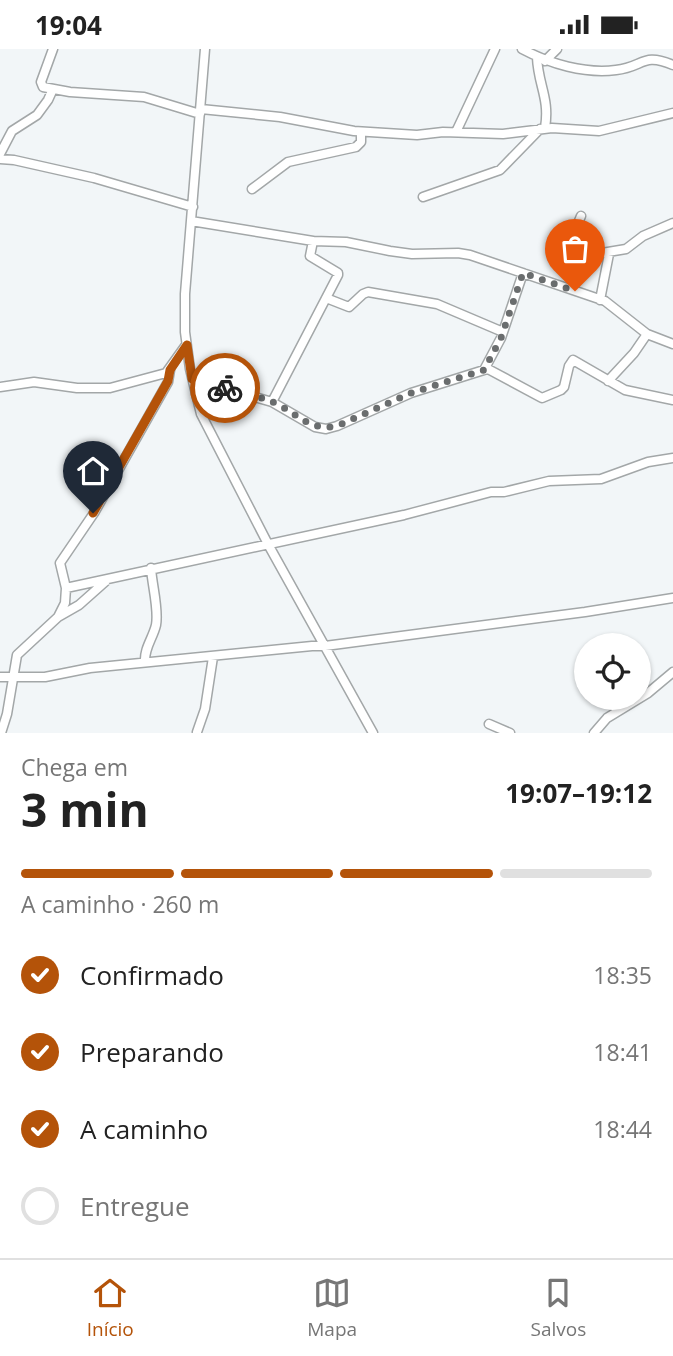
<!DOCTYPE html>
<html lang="pt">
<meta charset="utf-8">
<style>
:root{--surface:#fff;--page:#f6f6f6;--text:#222;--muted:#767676;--line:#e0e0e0;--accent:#b45309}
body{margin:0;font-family:"Open Sans",sans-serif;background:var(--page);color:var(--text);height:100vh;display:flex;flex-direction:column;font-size:26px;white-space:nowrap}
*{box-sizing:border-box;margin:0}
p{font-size:23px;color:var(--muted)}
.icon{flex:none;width:38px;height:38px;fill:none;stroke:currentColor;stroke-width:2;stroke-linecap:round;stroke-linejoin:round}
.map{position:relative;height:684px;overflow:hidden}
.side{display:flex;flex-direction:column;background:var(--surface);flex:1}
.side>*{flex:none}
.tools{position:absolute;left:574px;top:584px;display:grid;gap:14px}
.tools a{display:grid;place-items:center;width:77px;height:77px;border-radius:50%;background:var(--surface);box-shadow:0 2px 5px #0004;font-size:35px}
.pin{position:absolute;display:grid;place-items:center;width:60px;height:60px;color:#fff;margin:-72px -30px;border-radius:50% 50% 50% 0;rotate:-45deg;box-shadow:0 0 7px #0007}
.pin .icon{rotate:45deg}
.courier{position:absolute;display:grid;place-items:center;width:70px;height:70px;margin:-35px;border:5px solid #b45309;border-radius:50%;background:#fff;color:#222;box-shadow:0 2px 9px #0007}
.headline em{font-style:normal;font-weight:700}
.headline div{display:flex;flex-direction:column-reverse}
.headline{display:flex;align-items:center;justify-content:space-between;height:119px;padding:0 21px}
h1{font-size:46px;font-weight:700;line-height:52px}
.bar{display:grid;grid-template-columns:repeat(4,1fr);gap:10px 7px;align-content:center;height:84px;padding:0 21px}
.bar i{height:9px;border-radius:5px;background:var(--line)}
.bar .selected{background:var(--accent)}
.bar p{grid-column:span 4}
ol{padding:0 21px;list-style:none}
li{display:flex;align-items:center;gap:21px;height:77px}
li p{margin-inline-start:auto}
li .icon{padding:7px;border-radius:50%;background:var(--accent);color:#fff;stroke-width:4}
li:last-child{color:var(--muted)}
li i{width:38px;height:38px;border:4px solid var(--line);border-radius:50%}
.status{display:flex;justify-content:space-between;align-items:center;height:49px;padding:0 35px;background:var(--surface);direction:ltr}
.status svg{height:19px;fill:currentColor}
.tab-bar{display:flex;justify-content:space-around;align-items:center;height:98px;border-top:2px solid var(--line);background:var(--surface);font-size:19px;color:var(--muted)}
.tab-bar a{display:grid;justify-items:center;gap:4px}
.tab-bar .selected{color:var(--accent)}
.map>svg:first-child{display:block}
</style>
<div class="status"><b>19:04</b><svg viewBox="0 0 49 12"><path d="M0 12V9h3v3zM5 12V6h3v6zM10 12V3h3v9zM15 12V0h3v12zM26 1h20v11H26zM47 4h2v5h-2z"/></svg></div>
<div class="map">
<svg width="673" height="684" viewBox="0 0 673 684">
<rect width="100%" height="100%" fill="#f2f6f8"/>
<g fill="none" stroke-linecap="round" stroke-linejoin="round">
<g stroke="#a3a7a8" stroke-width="11">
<path id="minor" d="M 53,0 L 41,33 L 43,38 L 70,43 L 144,48 L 200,65
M 205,0 L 185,245 L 185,283 L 190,320 L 201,365 L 269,497 L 373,684
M 522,0 C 550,15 585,25 616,21 C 644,18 642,3 673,16
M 537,8 C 538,36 550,49 545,79
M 545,12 L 557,0
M 201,60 L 280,68 L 354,82 L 417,86 L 443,83 L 503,85 L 552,79 L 599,82 L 673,64
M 456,83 L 495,0
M 0,105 L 12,82 L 37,66 L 48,51 L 53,40
M 0,110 L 14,111 L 94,129 L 193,158
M 252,140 L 288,113 L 356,98 L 361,93 L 361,83
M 423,148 L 500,121 L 540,80
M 581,167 L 576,179 L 577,188 L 587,199 L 602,204 L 626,200 L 643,187 L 673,174
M 191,172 L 313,192 L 346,193 L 390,202 L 412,205 L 458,204 L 470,206 L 605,252 L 647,285 L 673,295
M 326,249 L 349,258 L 363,245 L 368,243 L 437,255 L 503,283
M 600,251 L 609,205
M 484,321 L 501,289 L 523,224
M 193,330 L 272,353 L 315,378 L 326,380 L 337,377 L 411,344 L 484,321 L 488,320 L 542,349 L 561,341 L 564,338 L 569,317 L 573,311 L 625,341 L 673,351
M 608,332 L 634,304 L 647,285
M 0,338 L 34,333 L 77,339 L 110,339 L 166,324 L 186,296
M 272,353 L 338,226 L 338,224 L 310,207 L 313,192
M 66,539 L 404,466 L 491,443 L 504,443 L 549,432 L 601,430 L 648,413 L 673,409
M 58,568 L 79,556 L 106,532
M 145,613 C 144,599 153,589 156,576 C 159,560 152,536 151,519
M 0,628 L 45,628 L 90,619 L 312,597 L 325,597 L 585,563 L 673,549
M 489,675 L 510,684
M 197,683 L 205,660 L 213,608
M 1,684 L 7,665 L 17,606 L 58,568 L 65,554 L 66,539 L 60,514 L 94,464 L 168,333 L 170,321
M 594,684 L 607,669 L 648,644 L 673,623"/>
</g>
<use href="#minor" stroke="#fff" stroke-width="8"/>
</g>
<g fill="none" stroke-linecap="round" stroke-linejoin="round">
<path stroke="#6a6d6e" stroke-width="7" stroke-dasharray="0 12.6" d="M 225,339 C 241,343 258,347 273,353 C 296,363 309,383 337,377 L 411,344 L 484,321 L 501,289 L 523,224 L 575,242"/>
<path stroke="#b45309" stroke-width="9" d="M 93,464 L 168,332 L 170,321 L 187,296 L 192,330 L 225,339"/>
</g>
</svg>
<div class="tools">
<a><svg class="icon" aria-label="locate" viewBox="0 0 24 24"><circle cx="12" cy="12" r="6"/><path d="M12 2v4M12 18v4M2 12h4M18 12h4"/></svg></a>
</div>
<div class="pin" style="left:575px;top:242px;background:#ea580c"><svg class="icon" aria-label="bag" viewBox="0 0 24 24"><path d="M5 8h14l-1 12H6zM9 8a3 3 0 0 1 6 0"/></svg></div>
<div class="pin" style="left:93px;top:464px;background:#1f2937"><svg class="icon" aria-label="home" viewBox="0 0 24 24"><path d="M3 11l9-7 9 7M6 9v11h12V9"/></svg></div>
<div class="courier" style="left:225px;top:339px"><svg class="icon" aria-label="bike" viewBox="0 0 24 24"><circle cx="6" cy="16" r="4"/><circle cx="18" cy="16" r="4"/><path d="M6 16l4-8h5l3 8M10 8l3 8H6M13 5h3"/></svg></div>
</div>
<section class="side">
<div class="headline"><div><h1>3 min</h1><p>Chega em</p></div><em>19:07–19:12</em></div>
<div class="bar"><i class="selected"></i><i class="selected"></i><i class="selected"></i><i></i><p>A caminho · 260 m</p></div>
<ol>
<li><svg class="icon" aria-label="check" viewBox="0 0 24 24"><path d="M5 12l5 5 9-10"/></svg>Confirmado<p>18:35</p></li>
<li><svg class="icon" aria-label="check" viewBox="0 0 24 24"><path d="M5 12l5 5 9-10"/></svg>Preparando<p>18:41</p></li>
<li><svg class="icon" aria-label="check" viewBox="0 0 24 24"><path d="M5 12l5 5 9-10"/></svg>A caminho<p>18:44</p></li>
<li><i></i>Entregue</li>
</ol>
</section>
<nav class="tab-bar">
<a class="selected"><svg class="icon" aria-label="home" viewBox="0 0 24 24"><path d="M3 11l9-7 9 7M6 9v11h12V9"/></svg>Início</a>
<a><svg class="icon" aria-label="map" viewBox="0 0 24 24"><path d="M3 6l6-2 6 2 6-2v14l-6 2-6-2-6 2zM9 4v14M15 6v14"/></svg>Mapa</a>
<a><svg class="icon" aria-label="saved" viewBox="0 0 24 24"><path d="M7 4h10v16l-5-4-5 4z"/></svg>Salvos</a>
</nav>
